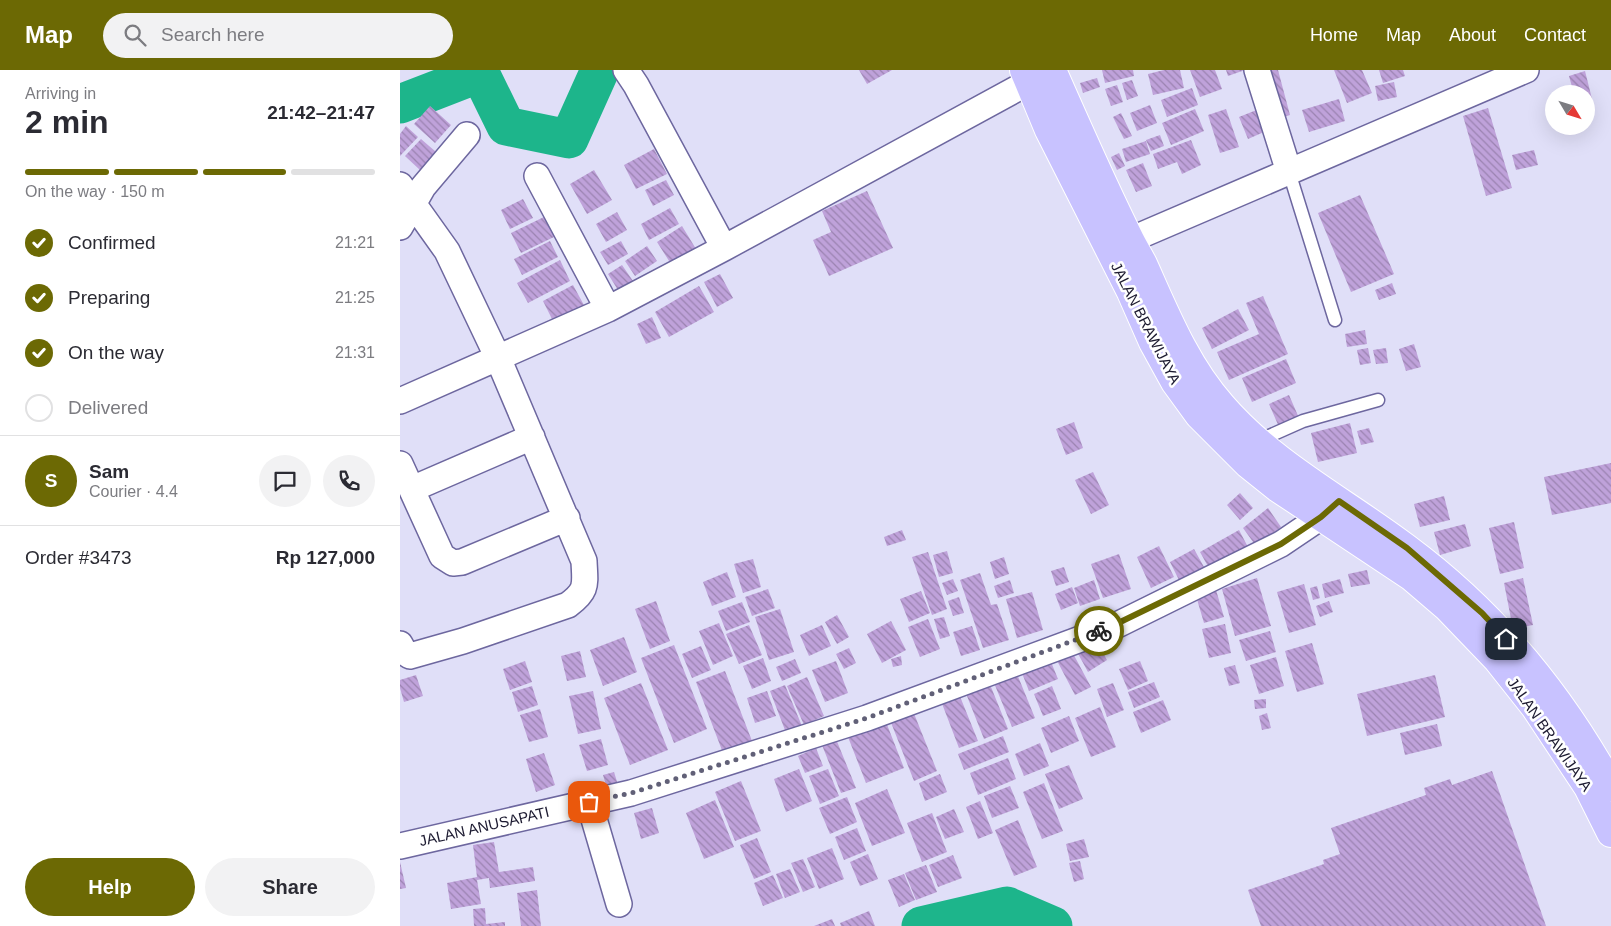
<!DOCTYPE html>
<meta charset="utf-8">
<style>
:root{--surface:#fff;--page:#f2f2f3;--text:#2b2b33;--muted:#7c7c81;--line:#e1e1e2;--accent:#6c6904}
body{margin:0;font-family:Helvetica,sans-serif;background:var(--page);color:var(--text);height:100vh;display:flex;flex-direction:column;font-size:19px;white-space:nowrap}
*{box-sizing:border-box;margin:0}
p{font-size:16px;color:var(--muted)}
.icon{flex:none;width:28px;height:28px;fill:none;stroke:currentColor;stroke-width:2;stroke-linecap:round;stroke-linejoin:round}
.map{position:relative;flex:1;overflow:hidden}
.sheet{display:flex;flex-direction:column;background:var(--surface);width:400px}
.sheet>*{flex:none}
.needle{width:32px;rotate:128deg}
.controls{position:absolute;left:1145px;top:15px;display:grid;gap:10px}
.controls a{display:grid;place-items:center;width:50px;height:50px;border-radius:50%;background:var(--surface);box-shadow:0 5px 20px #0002;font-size:25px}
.pin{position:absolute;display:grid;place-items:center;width:42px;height:42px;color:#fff;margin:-21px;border-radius:10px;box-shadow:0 2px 8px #0006}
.courier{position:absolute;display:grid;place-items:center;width:50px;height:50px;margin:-25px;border:4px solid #6c6904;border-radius:50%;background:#fff;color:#222;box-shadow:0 1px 6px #0007}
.overview em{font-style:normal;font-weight:700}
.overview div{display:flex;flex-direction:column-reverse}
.overview{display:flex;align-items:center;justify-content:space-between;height:85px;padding:0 25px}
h1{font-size:32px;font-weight:700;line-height:38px}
.bar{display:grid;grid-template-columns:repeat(4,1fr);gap:8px 5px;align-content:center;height:60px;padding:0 25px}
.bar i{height:6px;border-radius:4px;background:var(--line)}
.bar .on{background:var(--accent)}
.bar p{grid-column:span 4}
.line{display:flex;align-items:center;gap:12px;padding:0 25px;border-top:1px solid var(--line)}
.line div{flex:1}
.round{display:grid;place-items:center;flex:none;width:52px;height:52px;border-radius:26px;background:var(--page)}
ol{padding:0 25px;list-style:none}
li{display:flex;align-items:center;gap:15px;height:55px}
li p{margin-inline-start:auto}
li .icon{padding:5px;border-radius:50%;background:var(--accent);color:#fff;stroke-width:4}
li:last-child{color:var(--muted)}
li i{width:28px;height:28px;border:2px solid var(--line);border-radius:50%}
.action{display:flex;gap:10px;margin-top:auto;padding:10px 25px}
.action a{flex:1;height:58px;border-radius:30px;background:var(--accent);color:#fff;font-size:20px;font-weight:700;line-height:58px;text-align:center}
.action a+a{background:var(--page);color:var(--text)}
header{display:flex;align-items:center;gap:30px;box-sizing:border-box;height:70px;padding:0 25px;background:var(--accent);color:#fff}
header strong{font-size:24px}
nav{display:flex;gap:28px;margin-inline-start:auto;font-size:18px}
.search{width:350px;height:45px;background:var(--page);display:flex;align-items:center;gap:12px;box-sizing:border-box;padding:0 18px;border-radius:28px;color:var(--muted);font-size:19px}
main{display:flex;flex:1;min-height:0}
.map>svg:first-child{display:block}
</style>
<header>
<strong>Map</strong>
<div class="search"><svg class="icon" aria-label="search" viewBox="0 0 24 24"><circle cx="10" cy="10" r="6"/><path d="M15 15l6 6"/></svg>Search here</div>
<nav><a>Home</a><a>Map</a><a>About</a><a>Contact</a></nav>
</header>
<main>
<section class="sheet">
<div class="overview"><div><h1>2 min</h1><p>Arriving in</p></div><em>21:42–21:47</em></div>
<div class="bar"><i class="on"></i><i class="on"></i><i class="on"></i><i></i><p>On the way · 150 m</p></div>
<ol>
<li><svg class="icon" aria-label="check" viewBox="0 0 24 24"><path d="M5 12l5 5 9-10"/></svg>Confirmed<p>21:21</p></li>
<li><svg class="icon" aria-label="check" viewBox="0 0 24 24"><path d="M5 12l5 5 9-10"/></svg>Preparing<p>21:25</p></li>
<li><svg class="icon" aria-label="check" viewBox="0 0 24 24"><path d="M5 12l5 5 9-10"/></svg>On the way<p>21:31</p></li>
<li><i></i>Delivered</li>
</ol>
<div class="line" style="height:90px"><b class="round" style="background:var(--accent);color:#fff">S</b><div><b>Sam</b><p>Courier · 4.4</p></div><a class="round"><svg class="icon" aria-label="chat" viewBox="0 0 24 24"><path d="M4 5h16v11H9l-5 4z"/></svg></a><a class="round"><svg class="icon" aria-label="phone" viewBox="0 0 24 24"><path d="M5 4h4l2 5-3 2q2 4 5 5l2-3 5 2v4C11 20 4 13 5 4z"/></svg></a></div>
<div class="line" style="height:65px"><div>Order #3473</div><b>Rp 127,000</b></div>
<div class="action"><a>Help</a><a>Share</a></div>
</section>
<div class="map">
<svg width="1211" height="856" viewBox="0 0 1211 856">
<defs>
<pattern id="building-back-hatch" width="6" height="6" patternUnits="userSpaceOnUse" patternTransform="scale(1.25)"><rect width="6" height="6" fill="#bfa2da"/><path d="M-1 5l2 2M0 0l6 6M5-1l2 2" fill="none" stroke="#9b83b1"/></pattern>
</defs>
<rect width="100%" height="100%" fill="#e0dff8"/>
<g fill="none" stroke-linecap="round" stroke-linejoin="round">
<path stroke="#1db58b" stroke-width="39" d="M 0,34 L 80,3 L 106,56 L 169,69 L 200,0
M 521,856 L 607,836 L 653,856"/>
</g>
<path fill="url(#building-back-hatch)" d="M 459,0 L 492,0 L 467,14 Z
M 702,0 L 733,0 L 734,6 L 705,13 Z
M 764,0 L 780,0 L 784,18 L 753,25 L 748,4 Z
M 790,0 L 815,0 L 822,19 L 800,27 Z
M 826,0 L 845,0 L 828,6 Z
M 861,0 L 878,0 L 890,45 L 875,50 Z
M 934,0 L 962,0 L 972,23 L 947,33 Z
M 979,0 L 1003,0 L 1005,6 L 983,13 Z
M 1185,1 L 1192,29 L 1186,31 L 1186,24 L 1174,24 L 1169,6 Z
M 697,8 L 700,17 L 683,23 L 680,13 Z
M 732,10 L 738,26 L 727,30 L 722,13 Z
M 994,12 L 997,27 L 978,31 L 975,16 Z
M 717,15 L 723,32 L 711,36 L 705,19 Z
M 792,18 L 798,35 L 767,47 L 761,30 Z
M 939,29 L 945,51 L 909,62 L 902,40 Z
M 750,35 L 757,53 L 737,61 L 730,43 Z
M 30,36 L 51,55 L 35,73 L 14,54 Z
M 864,37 L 873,58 L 848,69 L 839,47 Z
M 1088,38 L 1112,118 L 1086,126 L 1063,46 Z
M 795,39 L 804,61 L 771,75 L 762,53 Z
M 826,39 L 839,77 L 820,83 L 808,45 Z
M 721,43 L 732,66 L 724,69 L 713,47 Z
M 6,56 L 18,67 L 0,86 L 0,64 Z
M 760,65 L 764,76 L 751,81 L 746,70 Z
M 21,69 L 36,82 L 20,100 L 5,86 Z
M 791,70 L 801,95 L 782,104 L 777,92 L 758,99 L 753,84 Z
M 746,71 L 750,84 L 726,92 L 722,79 Z
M 254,79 L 267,104 L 236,119 L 224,95 Z
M 1134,80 L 1138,95 L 1116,100 L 1112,85 Z
M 719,83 L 725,96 L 717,100 L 711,87 Z
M 743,93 L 752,116 L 736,122 L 726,100 Z
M 194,100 L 212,130 L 187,144 L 170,114 Z
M 266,110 L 274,125 L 253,136 L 245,120 Z
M 467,121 L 493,178 L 429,206 L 413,170 L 431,162 L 422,141 Z
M 960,125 L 994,204 L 951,222 L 918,143 Z
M 123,129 L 133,148 L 110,159 L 101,140 Z
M 270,138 L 279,154 L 249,170 L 241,154 Z
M 217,142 L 227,160 L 206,172 L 196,154 Z
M 146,146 L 156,166 L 121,183 L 111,163 Z
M 282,156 L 296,179 L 271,194 L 257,172 Z
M 150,171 L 158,187 L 122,205 L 114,189 Z
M 221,171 L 228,184 L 208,195 L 200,182 Z
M 247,176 L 257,191 L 235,206 L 225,191 Z
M 160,190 L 170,211 L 128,233 L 117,213 Z
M 222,195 L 233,211 L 218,220 L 208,204 Z
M 320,204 L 333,228 L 317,237 L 304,212 Z
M 992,213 L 996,224 L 979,230 L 975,220 Z
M 173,215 L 185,237 L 154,253 L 143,231 Z
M 299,216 L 314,242 L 269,267 L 255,242 Z
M 863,226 L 888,284 L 829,310 L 817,282 L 859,264 L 846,233 Z
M 838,239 L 849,260 L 812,279 L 802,258 Z
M 252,247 L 261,268 L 246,274 L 237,254 Z
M 965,260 L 967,274 L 947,277 L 945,264 Z
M 1014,274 L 1021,297 L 1006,301 L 999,279 Z
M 968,278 L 971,293 L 960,295 L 957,280 Z
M 986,278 L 988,293 L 976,294 L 973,280 Z
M 886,289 L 896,313 L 852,332 L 842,308 Z
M 889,325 L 899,348 L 879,357 L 869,334 Z
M 674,352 L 683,378 L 666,385 L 656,359 Z
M 950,353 L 957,383 L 918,392 L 911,363 Z
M 969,358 L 974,372 L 961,375 L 957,361 Z
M 1211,393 L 1211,433 L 1152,445 L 1144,407 Z
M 693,402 L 709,435 L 691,444 L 675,410 Z
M 840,423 L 853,438 L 840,450 L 827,435 Z
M 1044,426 L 1050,450 L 1020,457 L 1014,434 Z
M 868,438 L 881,457 L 856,476 L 843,458 Z
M 1114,452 L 1124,498 L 1100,504 L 1089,458 Z
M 1065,454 L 1071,476 L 1040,485 L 1034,462 Z
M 502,460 L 506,470 L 487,476 L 484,467 Z
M 839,460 L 849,479 L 810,500 L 800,482 Z
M 759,476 L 774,507 L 751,518 L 737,487 Z
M 794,479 L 804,497 L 779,510 L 770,492 Z
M 547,481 L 553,503 L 539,507 L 533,485 Z
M 528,482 L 547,539 L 532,545 L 512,487 Z
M 719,484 L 731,519 L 703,528 L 691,494 Z
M 604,487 L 609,504 L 595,509 L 590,492 Z
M 353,489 L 361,517 L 343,523 L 334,494 Z
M 664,497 L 669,512 L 656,516 L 651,501 Z
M 967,500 L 970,514 L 951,517 L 948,504 Z
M 327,502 L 336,527 L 312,536 L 303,512 Z
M 580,503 L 591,535 L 597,534 L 609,570 L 583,578 L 560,510 Z
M 857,508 L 871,556 L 835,566 L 822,519 Z
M 1123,508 L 1133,555 L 1113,559 L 1104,513 Z
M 553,509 L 558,521 L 547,525 L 542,513 Z
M 940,509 L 944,523 L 925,528 L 922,514 Z
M 610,510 L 614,523 L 598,528 L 594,516 Z
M 694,510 L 700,529 L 680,536 L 674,518 Z
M 904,514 L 916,555 L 889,563 L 877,522 Z
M 917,516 L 920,528 L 913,530 L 910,518 Z
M 672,517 L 678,533 L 661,540 L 655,524 Z
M 368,519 L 375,538 L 352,546 L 345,527 Z
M 816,520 L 824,547 L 804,553 L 796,526 Z
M 521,521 L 530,543 L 509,552 L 500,529 Z
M 632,522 L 643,560 L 617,568 L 606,529 Z
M 559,527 L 564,543 L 553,546 L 548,531 Z
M 256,531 L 270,571 L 250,579 L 235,539 Z
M 929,531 L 933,542 L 920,547 L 916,536 Z
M 342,532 L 350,552 L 326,561 L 318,541 Z
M 380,539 L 394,582 L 369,590 L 355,547 Z
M 437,545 L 449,567 L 437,574 L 425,552 Z
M 544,547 L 550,566 L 540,569 L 534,549 Z
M 528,549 L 540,579 L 520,587 L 508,557 Z
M 491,551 L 506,580 L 482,593 L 467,564 Z
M 319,553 L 333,586 L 313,595 L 299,561 Z
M 825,554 L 831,583 L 809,588 L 802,559 Z
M 349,555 L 362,585 L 339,594 L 326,564 Z
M 422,555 L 431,576 L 409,586 L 400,565 Z
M 572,556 L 580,580 L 561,586 L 553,562 Z
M 870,561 L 876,582 L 846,591 L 839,570 Z
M 224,567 L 237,602 L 203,616 L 190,580 Z
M 695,569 L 707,590 L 688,602 L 676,580 Z
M 912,573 L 924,614 L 897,622 L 885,581 Z
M 274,575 L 307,659 L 274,673 L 241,588 Z
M 301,576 L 311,600 L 292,608 L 282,584 Z
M 669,576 L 691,617 L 675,625 L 654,585 Z
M 449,578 L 456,593 L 444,599 L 436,584 Z
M 180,581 L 186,607 L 167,611 L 161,586 Z
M 501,586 L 502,595 L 493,597 L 491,589 Z
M 649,587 L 658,609 L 629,621 L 620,598 Z
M 876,587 L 884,616 L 859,624 L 850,595 Z
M 363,588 L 371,611 L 352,619 L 343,596 Z
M 395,589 L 401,603 L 382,611 L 376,597 Z
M 125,591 L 132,612 L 110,620 L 103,599 Z
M 436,591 L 448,623 L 425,632 L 412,600 Z
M 740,591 L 748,611 L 728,620 L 719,599 Z
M 835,595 L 840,613 L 829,616 L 824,598 Z
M 615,599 L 635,648 L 612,657 L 592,608 Z
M 325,601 L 352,671 L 323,683 L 296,612 Z
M 16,605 L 23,626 L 4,632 L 0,618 L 0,610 Z
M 1035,605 L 1045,647 L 967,666 L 957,624 Z
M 407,607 L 424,646 L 404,655 L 387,616 Z
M 589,612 L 608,659 L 584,669 L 565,621 Z
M 754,612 L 760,627 L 734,638 L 728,622 Z
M 241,613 L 268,680 L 230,695 L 204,628 Z
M 713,613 L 724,640 L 707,647 L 697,619 Z
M 385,615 L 404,661 L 388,668 L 370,621 Z
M 132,616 L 138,635 L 118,642 L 112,622 Z
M 652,616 L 661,639 L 643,646 L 634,624 Z
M 193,621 L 201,659 L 178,664 L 169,626 Z
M 367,621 L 376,646 L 355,653 L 347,628 Z
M 559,624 L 578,671 L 559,678 L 541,631 Z
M 866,629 L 866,638 L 855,639 L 854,630 Z
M 763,630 L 771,650 L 741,663 L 733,642 Z
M 700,637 L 716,677 L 691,687 L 675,648 Z
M 140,639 L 148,667 L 129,672 L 120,645 Z
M 513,641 L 537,701 L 514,711 L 490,650 Z
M 867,643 L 871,658 L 862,660 L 859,646 Z
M 669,646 L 679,671 L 651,683 L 641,658 Z
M 486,652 L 504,698 L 466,713 L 448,667 Z
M 1037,654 L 1042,676 L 1005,685 L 1000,663 Z
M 603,666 L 609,682 L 564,700 L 558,684 Z
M 201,669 L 208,695 L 187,701 L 179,675 Z
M 436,669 L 456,718 L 441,723 L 422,675 Z
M 640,673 L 649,696 L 624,706 L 615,684 Z
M 416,678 L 423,696 L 405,703 L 398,686 Z
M 144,683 L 155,715 L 136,722 L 126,689 Z
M 608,688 L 616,709 L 578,725 L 570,703 Z
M 669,695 L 683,729 L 659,739 L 645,704 Z
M 399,699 L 412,731 L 386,742 L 374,709 Z
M 428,699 L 439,726 L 420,734 L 409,706 Z
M 1092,701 L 1146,856 L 861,856 L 848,820 L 924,794 L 923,790 L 940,784 L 931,758 L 1026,725 L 1024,718 L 1050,709 L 1052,715 Z
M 214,702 L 219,718 L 208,722 L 203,705 Z
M 540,704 L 547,722 L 525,731 L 519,713 Z
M 341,711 L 361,761 L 335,771 L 315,722 Z
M 644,713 L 663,761 L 642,769 L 623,722 Z
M 610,716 L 619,738 L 592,748 L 584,726 Z
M 487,719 L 505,763 L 472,776 L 455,733 Z
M 447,727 L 457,752 L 430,764 L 419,738 Z
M 315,730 L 334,777 L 304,789 L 286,743 Z
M 580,731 L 593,763 L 578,769 L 566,737 Z
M 252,738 L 259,763 L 241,769 L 234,743 Z
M 554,739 L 564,762 L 545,769 L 536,747 Z
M 532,743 L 547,782 L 522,792 L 507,753 Z
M 618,750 L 637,797 L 614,806 L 595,760 Z
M 457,758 L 466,781 L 444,790 L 435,767 Z
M 357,768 L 371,802 L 354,809 L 340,775 Z
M 684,769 L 689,787 L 670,791 L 666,774 Z
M 94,772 L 99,802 L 133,797 L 135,811 L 90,818 L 89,808 L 77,810 L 81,834 L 51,839 L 47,813 L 77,807 L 73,775 Z
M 432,778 L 444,809 L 419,819 L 407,788 Z
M 468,784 L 478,809 L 460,816 L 450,792 Z
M 553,785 L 562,808 L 538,817 L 529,795 Z
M 403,789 L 415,817 L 403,822 L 391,793 Z
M 680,791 L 684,809 L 674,812 L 669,793 Z
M 0,792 L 6,818 L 0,819 Z
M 526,795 L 537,822 L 516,830 L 505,803 Z
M 390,799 L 400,822 L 385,828 L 376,804 Z
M 504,804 L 515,830 L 499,837 L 488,810 Z
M 373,805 L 383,828 L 363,836 L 354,813 Z
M 137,820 L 141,856 L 121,856 L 117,823 Z
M 85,838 L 86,854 L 105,852 L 105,856 L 74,856 L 73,839 Z
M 469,841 L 475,856 L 441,856 L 440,853 Z
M 432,849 L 435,856 L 414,856 Z"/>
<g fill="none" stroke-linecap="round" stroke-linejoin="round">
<g stroke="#6d679f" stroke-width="15">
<path id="service" d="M 889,102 L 935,250
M 858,371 L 903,351 L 978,330"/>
</g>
<g stroke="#6d679f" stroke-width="28">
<path id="minor" d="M 226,0 L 236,15 L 324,178
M 857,0 L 889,102
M 137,106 L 208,239
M 0,115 L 47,181 L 98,288 L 184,491 C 185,515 188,520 168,535 L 63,571 L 10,586 L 5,583 L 0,574
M 0,157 L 23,117 L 67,65
M 713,179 L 730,170 L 1126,0
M 0,331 L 208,239 L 324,178 L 629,12
M 0,394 L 42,486 L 53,493 L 62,492 L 167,448
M 12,419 L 132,367
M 189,732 L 219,834
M 0,776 L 231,723 L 467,648 L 713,557 L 881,474 L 921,447 L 936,433"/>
</g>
<g stroke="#fff" stroke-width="30">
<path id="trunk" d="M 624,0 L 649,60 L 731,222 L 753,272 L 775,312 L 799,345 L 848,394 L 878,418 L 1012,507 L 1047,537 L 1097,589 L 1135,637 L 1188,717 L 1211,763
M 652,0 C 677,57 702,114 730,170 C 734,178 739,186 743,194 C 765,243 786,296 822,336 C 873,395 944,431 1006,478 C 1091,541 1160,624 1211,717"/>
</g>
<use href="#service" stroke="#fff" stroke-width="12"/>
<use href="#minor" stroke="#fff" stroke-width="25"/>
<use href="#trunk" stroke="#c8c2ff" stroke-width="28"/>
</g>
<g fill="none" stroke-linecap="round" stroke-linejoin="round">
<path stroke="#616077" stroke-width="5" stroke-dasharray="0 9" d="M 189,732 L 231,723 L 467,648 L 699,561"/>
<path stroke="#6c6904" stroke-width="6" d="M 699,561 L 712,556 L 881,474 L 921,447 L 939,431 L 1007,478 L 1082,543 L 1106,569"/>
</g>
<g text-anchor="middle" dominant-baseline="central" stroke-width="5" stroke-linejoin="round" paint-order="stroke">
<g font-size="15" fill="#1d1b31" stroke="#fff">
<text transform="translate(746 253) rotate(63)">JALAN BRAWIJAYA</text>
<text transform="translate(1150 664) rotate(55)">JALAN BRAWIJAYA</text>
<text transform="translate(84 756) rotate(-13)">JALAN ANUSAPATI</text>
</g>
</g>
</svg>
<div class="controls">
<a><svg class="needle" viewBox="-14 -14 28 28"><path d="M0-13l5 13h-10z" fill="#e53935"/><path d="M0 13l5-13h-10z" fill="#7c7c81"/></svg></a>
</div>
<div class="pin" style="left:189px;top:732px;background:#ea580c"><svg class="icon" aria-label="bag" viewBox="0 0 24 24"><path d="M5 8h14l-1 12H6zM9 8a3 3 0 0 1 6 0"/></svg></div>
<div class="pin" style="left:1106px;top:569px;background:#1f2937"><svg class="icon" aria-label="home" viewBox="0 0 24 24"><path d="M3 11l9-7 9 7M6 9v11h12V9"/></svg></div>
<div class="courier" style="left:699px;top:561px"><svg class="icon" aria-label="bike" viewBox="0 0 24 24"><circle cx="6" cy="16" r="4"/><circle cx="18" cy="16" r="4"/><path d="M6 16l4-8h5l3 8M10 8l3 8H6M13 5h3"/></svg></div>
</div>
</main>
